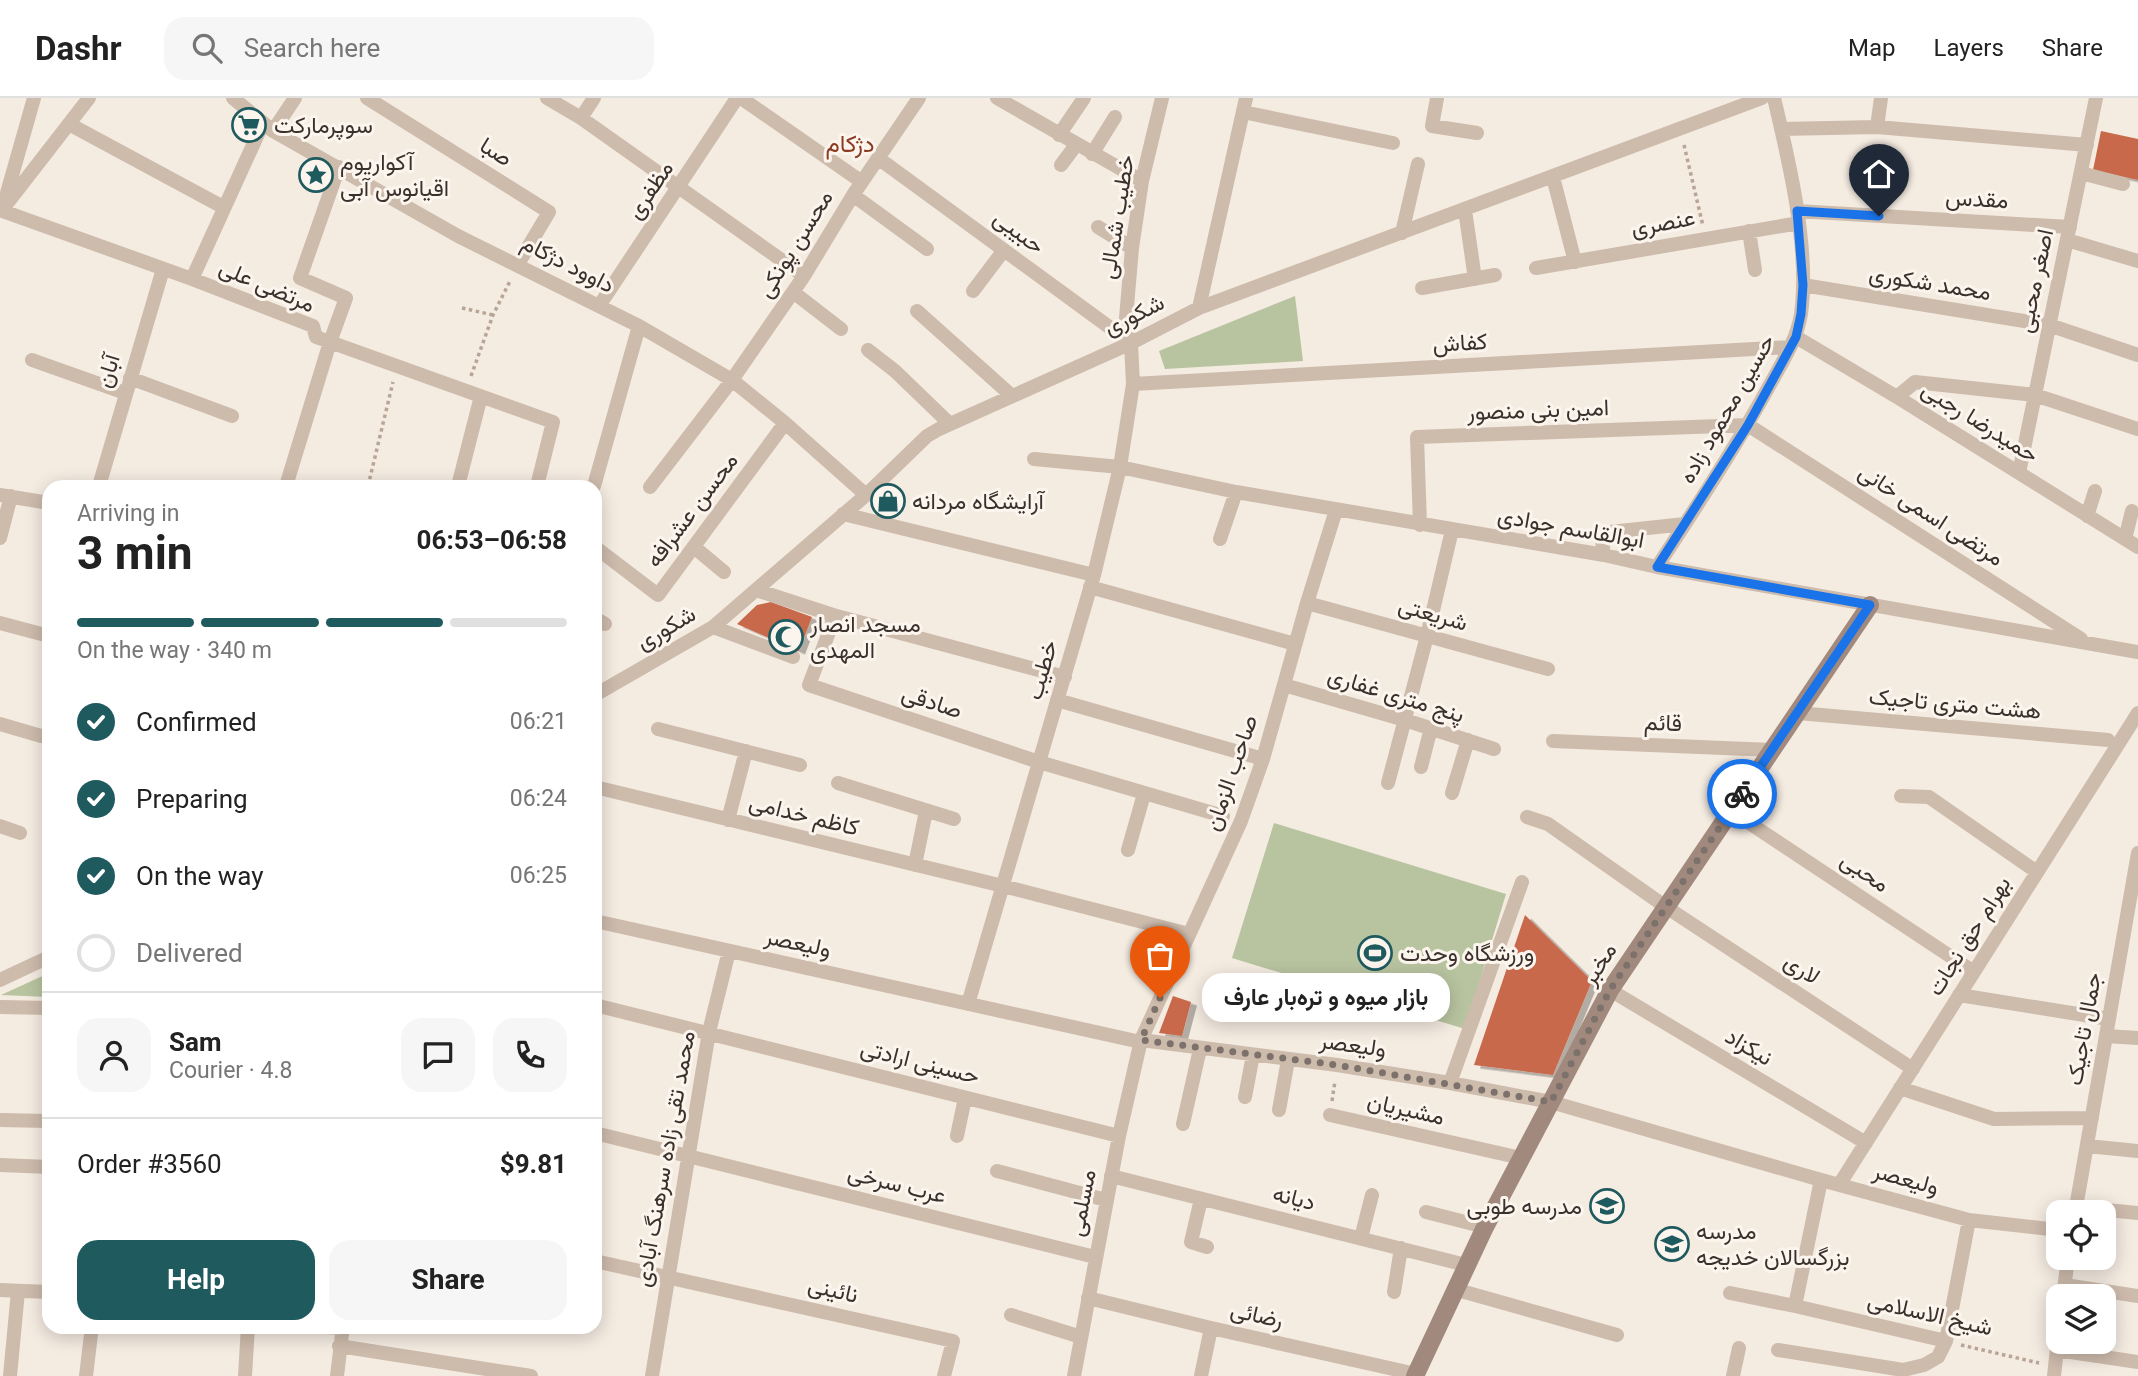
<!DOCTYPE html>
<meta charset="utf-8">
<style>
:root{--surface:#fff;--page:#f6f6f6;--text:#222;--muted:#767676;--line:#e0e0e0;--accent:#1f5a5e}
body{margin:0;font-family:Roboto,Vazirmatn,sans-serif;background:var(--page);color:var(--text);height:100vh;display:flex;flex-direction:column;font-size:26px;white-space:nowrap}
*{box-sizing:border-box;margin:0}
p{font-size:23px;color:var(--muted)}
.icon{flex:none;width:38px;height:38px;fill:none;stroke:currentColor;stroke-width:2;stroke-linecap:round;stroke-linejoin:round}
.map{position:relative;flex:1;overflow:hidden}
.side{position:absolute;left:42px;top:382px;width:560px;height:854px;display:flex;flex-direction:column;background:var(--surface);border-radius:21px;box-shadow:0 4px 18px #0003}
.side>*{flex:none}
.tools{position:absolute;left:2046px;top:1102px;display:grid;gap:14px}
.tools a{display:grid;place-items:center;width:70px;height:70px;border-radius:14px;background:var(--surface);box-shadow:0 4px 18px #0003;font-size:35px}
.pin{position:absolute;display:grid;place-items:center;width:60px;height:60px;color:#fff;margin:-72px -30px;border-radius:50% 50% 50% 0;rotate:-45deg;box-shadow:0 0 7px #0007}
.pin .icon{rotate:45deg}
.courier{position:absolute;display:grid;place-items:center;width:70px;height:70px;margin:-35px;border:5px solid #1a73e8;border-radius:50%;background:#fff;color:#222;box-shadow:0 2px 9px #0007}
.bubble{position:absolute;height:49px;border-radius:21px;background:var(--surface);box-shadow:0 4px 18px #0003;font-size:23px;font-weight:700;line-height:49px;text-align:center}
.headline em{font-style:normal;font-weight:700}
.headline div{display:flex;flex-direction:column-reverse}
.headline{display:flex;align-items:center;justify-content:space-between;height:119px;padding:0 35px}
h1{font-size:46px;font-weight:700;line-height:52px}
.bar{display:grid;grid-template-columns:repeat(4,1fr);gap:10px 7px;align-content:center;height:84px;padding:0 35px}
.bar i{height:9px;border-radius:5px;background:var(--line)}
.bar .active{background:var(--accent)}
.bar p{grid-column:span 4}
.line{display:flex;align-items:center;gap:18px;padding:0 35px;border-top:2px solid var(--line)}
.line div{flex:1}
.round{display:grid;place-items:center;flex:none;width:74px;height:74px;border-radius:21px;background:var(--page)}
ol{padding:0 35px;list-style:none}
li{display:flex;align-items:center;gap:21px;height:77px}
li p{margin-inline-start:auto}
li .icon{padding:7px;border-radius:50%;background:var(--accent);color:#fff;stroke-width:4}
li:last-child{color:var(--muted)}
li i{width:38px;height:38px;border:4px solid var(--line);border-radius:50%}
.action{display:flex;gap:14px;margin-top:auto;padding:14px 35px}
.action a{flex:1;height:80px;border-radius:21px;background:var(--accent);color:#fff;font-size:28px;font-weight:700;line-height:80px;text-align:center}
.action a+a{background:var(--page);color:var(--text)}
header{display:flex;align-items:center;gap:42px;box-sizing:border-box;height:98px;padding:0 35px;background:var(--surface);border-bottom:2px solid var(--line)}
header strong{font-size:33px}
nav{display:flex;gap:38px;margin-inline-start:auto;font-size:24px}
.search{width:490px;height:63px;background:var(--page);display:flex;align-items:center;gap:18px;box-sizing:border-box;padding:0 24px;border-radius:21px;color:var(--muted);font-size:26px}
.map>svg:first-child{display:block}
</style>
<header>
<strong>Dashr</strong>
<div class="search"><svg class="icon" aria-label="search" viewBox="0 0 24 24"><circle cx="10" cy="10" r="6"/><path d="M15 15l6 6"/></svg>Search here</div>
<nav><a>Map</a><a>Layers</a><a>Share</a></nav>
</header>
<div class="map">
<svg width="2138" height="1278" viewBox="0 0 2138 1278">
<defs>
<filter id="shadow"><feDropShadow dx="6" dy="3.5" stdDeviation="0" flood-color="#0004"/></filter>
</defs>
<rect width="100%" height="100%" fill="#f4ebe1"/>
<path fill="#b8c4a0" d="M 1295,198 L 1303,263 L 1165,271 L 1159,253 Z
M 1274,725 L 1506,796 L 1465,931 L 1232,860 Z
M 49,875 L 49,899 L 1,897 Z"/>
<path fill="#c8694b" filter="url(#shadow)" d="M 2101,33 L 2138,41 L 2138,82 L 2093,72 Z
M 771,504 L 812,519 L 799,553 L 737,526 L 757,507 Z
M 1525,817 L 1592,883 L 1553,977 L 1474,967 Z
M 1173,898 L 1191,904 L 1182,938 L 1159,935 Z"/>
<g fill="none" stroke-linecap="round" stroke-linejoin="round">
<path stroke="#b9a596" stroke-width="3.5" stroke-dasharray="3.5 3.5" stroke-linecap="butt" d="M 1684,47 L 1703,128
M 462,210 L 493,217
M 471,278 L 493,217 L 511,181
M 368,388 L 393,284
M 1332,1003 L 1335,983
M 1961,1247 L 2039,1265"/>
<path stroke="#cdbbac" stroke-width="14" d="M 233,0 L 273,33 L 458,138 L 639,228 L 732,282 L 785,325 L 866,397
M 367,0 L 549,114 L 518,166
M 547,0 L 581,20 L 804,178
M 741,0 L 862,84
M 997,0 L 1142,83
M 1437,0 L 1432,28 L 1477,35
M 1243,14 L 1393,45
M 581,20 L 594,0
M 69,26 L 223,109
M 1877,29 L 1881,0
M 1781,31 L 1877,29 L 2087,47
M 273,33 L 295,0
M 1059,37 L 1084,0
M 1092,56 L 1115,19
M 878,60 L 1131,245
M 1061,67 L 1076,47
M 2081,75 L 2123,86
M 1553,79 L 1575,164
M 853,97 L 927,151
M 5,102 L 34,0
M 0,112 L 192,181 L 313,228 L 316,239 L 553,324 L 537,388
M 2,112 L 89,0
M 1465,112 L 1475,181
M 1797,113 L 2070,129
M 1098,129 L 1132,150
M 1749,133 L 1755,172
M 1402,135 L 1418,66
M 2067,142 L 2138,163
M 1536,170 L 1799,125
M 192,181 L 263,25
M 1803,187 L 2049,227 L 2138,257
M 1422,190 L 1495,177
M 973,193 L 1004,152
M 793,194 L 841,231
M 599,208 L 737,0
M 1199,210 L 1246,0
M 917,213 L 1012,298
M 1796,239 L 1897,299 L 2138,449
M 868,252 L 895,273 L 950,326
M 32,262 L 125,295
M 130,280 L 232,318
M 1133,286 L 1790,249
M 1897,299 L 1915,284 L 2035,297 L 2138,331
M 1034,361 L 1120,369 L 1236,394 L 1604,457 L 1657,469 L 2138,554
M 2019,375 L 2096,0
M 99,388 L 163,171
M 286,388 L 330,244 L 346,200 L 300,180 L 339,69
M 458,388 L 481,298
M 594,388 L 639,228
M 650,389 L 732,282 L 804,178 L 853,97 L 919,0
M 0,397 L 49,405
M 843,416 L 1094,477
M 2087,418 L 2095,393
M 1420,427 L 1417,339 L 1748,327 L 2081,541
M 0,440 L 11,398
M 1220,441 L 1236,394
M 2125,441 L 2132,413
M 595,449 L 658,497 L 785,325
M 694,449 L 724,474
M 1604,457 L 1601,435 L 1685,426
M 1657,469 C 1697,408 1737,347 1772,283 C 1784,261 1797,241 1801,216 C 1810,151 1789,63 1774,0
M 1090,489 L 1295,546
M 756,492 L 833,517 L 1065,579
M 1307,505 L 1548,571
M 833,517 L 831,529 L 809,587 L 1039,664 L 1223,718
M 595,520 L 605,526
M 0,525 L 49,538
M 713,529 L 793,559
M 1284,587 L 1405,622 L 1494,651
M 595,597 L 713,529 L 866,397 L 927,338 L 939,331 L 1131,245 L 1199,210 L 1762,0
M 1057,602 L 1263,661
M 1798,615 L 2108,642
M 0,626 L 41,638
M 658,631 L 800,667
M 1553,643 L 1772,652
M 1421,669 L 1431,630
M 838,685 L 954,721
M 1388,685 L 1427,538 L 1452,432
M 595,689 L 1003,788 L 1189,836
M 1452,695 L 1468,642
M 1901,698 L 1929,699 L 2037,774
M 1731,713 L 1974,874
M 1527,719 L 1548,726 L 1666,809 L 1913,971
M 728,722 L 746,653
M 0,728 L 20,735
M 1128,752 L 1144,696
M 915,767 L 926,713
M 595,823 L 1136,943 L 1141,942 L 1337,967 L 1450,985 L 1551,1004 L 1821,1082 L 1969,1122 L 2058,1132
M 0,882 L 49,859
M 1610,892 L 1866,1045
M 1959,897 L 2109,921
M 968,906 L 1094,477 L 1120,369 L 1133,286 L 1131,245 L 1126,220 L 1132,150 L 1142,83 L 1162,0
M 595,907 L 1119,1038
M 0,909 L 49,910
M 2106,938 L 2138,940
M 1450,985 L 1522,784
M 1900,990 L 1994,1021 L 2092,1020
M 1245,999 L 1253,957
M 1279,1012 L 1288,962
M 1330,1017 L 1521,1060
M 0,1022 L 49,1023
M 1183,1026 L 1200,951
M 595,1035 L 1095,1159
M 957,1038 L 965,1000
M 2087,1048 L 2138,1053
M 0,1067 L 49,1069
M 997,1073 L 1106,1102
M 1111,1078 L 1466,1167
M 1839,1087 L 2138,615
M 1201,1101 L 1191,1144 L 1207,1149
M 2076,1109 L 2138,1115
M 1426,1114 L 1485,1129
M 2075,1115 L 2138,755
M 1361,1140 L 1372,1097
M 595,1163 L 953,1243 L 944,1278
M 2065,1187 L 2138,1198
M 1454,1191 L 1617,1237
M 0,1192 L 49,1194
M 1394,1194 L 1401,1150
M 1730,1195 L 1795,1208 L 1946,1243
M 2063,1199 L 2068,1160
M 1088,1200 L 1211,1230 L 1416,1276
M 1795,1208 L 1821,1082
M 1011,1217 L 1081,1239
M 313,1228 L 342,1230
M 339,1248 L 531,1278
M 1778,1252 L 1903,1272 L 1924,1267 L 1938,1259 L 1946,1243 L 1969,1122
M 2057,1252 L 2138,1264
M 10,1278 L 18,1193
M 86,1278 L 92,1228
M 245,1278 L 248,1228
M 337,1278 L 343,1228
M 652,1278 L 709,934 L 729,853
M 1074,1278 L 1119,1038 L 1141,942 L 1241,723 L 1263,661 L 1307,505 L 1336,412
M 1201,1278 L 1211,1230
M 1733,1278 L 1739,1250
M 2054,1278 L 2058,1241"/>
<path stroke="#a18a7d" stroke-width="18" d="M 1415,1278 L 1485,1129 L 1610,892 L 1870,507"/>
</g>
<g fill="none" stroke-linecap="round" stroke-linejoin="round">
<path stroke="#7c716b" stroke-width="7" stroke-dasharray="0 12.6" d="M 1160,900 L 1141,942 L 1337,967 L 1551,1004 L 1610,892 L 1742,696"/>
<path stroke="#1a73e8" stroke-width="9" d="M 1742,696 L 1870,507 L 1657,469 L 1748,327 L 1796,239 L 1801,216 L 1803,187 L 1797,113 L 1879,118"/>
</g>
<defs>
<g id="supermarket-ring" transform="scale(1.75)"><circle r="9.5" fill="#fbf5ee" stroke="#1f5a5e" stroke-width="1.5"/><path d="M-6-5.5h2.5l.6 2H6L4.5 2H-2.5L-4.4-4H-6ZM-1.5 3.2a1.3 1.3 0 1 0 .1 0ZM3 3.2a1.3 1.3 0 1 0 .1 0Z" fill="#1f5a5e"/></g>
<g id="sight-ring" transform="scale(1.75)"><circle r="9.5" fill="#fbf5ee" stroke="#1f5a5e" stroke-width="1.5"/><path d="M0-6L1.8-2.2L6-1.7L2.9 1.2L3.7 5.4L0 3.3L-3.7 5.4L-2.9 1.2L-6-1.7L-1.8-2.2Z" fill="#1f5a5e"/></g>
<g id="shop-ring" transform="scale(1.75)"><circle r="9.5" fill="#fbf5ee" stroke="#1f5a5e" stroke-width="1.5"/><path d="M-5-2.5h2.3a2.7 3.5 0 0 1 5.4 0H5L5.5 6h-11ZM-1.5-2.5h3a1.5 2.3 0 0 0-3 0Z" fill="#1f5a5e"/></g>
<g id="mosque-ring" transform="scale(1.75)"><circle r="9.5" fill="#fbf5ee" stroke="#1f5a5e" stroke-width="1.5"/><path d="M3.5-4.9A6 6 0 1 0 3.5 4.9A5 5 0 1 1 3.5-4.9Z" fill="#1f5a5e"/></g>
<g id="stadium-ring" transform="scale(1.75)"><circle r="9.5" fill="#fbf5ee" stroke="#1f5a5e" stroke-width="1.5"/><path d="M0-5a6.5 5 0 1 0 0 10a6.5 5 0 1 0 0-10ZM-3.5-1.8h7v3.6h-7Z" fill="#1f5a5e"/></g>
<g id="school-ring" transform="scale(1.75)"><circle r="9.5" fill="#fbf5ee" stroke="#1f5a5e" stroke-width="1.5"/><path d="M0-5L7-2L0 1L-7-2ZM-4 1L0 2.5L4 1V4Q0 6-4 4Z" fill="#1f5a5e"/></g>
</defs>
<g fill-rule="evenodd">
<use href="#supermarket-ring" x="249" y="27"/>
<use href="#sight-ring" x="316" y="77"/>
<use href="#shop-ring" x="888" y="403"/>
<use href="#mosque-ring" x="786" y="539"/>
<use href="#stadium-ring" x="1375" y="855"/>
<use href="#school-ring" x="1607" y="1108"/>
<use href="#school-ring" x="1672" y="1146"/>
</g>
<g text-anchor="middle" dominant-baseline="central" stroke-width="6" stroke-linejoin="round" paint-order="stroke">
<g font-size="23" fill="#3b302b" stroke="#fbf5ee" text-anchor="start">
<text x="274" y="27">سوپرمارکت</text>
<text x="340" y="64">آکواریوم<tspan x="340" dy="26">اقیانوس آبی</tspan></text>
<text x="912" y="403">آرایشگاه مردانه</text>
<text x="810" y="526">مسجد انصار<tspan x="810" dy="26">المهدی</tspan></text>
<text x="1400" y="855">ورزشگاه وحدت</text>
<text x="1582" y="1108" text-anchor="end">مدرسه طوبی</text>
<text x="1696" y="1133">مدرسه<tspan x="1696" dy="26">بزرگسالان خدیجه</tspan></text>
</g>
<g font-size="23" fill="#3b302b" stroke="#fbf5ee">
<text transform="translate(496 54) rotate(32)">صبا</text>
<text transform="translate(650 92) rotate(-56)">مظفری</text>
<text transform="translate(1977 101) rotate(3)">مقدس</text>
<text transform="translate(1117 119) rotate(-81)">خطیب شمالی</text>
<text transform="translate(1663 125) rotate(-10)">عنصری</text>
<text transform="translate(1019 134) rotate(37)">حبیبی</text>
<text transform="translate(795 146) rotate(-58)">محسن پونکی</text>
<text transform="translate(568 166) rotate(27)">داوود دژکام</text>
<text transform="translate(2035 183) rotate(-78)">اصغر محبی</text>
<text transform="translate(1930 185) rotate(9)">محمد شکوری</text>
<text transform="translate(267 188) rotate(23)">مرتضی علی</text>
<text transform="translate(1134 217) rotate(-26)">شکوری</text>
<text transform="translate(1460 245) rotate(-3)">کفاش</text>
<text transform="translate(108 273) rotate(-73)">آبان</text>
<text transform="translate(1727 311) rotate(-60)">حسین محمود زاده</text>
<text transform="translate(1538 312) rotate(-2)">امین بنی منصور</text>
<text transform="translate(1980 324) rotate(32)">حمیدرضا رجبی</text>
<text transform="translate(692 412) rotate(-53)">محسن عشرافه</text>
<text transform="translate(1931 417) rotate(33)">مرتضی اسمی خانی</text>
<text transform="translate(1571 430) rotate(10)">ابوالقاسم جوادی</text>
<text transform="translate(1433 516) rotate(16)">شریعتی</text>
<text transform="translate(666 530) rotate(-30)">شکوری</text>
<text transform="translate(1042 572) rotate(-74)">خطیب</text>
<text transform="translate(1396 597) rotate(17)">پنج متری غفاری</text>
<text transform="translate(932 604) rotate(18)">صادقی</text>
<text transform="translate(1955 606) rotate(5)">هشت متری تاجیک</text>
<text transform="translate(1663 625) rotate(2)">قائم</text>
<text transform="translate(1231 675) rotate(-71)">صاحب الزمان</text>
<text transform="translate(804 717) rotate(14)">کاظم خدامی</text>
<text transform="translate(1865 774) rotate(34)">محبی</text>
<text transform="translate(1969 838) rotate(-58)">بهرام حق نجات</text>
<text transform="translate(798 845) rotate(12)">ولیعصر</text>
<text transform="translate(1599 866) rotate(-57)">مخبر</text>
<text transform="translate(1802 871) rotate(33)">لاری</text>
<text transform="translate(2084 931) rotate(-80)">جمال تاجیک</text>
<text transform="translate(1353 947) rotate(8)">ولیعصر</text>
<text transform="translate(1749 949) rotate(31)">نیکزاد</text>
<text transform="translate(920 964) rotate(14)">حسینی ارادتی</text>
<text transform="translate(1406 1011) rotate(13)">مشیریان</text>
<text transform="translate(665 1061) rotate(-80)">محمد تقی زاده سرهنگ آبادی</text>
<text transform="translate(1906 1081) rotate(15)">ولیعصر</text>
<text transform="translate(897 1086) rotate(14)">عرب سرخی</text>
<text transform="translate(1294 1100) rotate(14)">دیانه</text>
<text transform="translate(1082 1105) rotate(-79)">مسلمی</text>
<text transform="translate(833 1192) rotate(13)">نائینی</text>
<text transform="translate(1930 1216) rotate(13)">شیخ الاسلامی</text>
<text transform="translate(1257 1217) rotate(13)">رضائی</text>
</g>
<g font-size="24" fill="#8c3b22" stroke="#fbf5ee">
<text x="850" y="46">دژکام</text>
</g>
</g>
</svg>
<div class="tools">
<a><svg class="icon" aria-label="locate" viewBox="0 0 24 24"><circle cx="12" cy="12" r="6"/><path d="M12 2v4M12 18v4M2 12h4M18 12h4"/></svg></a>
<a><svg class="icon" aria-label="layers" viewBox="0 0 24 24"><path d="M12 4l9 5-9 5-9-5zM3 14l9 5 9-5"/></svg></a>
</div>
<div class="pin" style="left:1160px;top:900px;background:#ea580c"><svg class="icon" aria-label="bag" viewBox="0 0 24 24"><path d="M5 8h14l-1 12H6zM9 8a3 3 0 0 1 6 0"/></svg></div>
<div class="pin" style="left:1879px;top:118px;background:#1f2937"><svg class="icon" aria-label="home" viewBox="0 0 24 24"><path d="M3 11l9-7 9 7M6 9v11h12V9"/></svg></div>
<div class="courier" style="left:1742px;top:696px"><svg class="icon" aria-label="bike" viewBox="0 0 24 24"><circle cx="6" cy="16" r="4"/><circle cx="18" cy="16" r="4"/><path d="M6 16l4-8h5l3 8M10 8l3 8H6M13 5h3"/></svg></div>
<div class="bubble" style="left:1202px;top:875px;width:248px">بازار میوه و تره‌بار عارف</div>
<section class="side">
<div class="headline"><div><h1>3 min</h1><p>Arriving in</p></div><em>06:53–06:58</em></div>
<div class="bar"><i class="active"></i><i class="active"></i><i class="active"></i><i></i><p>On the way · 340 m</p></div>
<ol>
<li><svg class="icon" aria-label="check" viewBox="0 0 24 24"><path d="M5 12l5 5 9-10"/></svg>Confirmed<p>06:21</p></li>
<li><svg class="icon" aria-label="check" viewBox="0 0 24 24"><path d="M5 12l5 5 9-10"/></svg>Preparing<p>06:24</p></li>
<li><svg class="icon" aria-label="check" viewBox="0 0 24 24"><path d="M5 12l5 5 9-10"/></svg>On the way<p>06:25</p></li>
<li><i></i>Delivered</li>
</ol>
<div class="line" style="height:126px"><a class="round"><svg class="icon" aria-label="person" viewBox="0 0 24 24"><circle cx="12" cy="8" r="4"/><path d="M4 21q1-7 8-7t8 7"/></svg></a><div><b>Sam</b><p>Courier · 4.8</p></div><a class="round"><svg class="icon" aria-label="chat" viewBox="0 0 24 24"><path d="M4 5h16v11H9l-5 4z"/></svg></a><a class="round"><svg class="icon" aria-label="phone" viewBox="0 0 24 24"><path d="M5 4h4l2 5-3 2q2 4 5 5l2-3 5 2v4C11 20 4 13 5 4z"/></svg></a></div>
<div class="line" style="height:91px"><div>Order #3560</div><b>$9.81</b></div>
<div class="action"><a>Help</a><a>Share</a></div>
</section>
</div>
